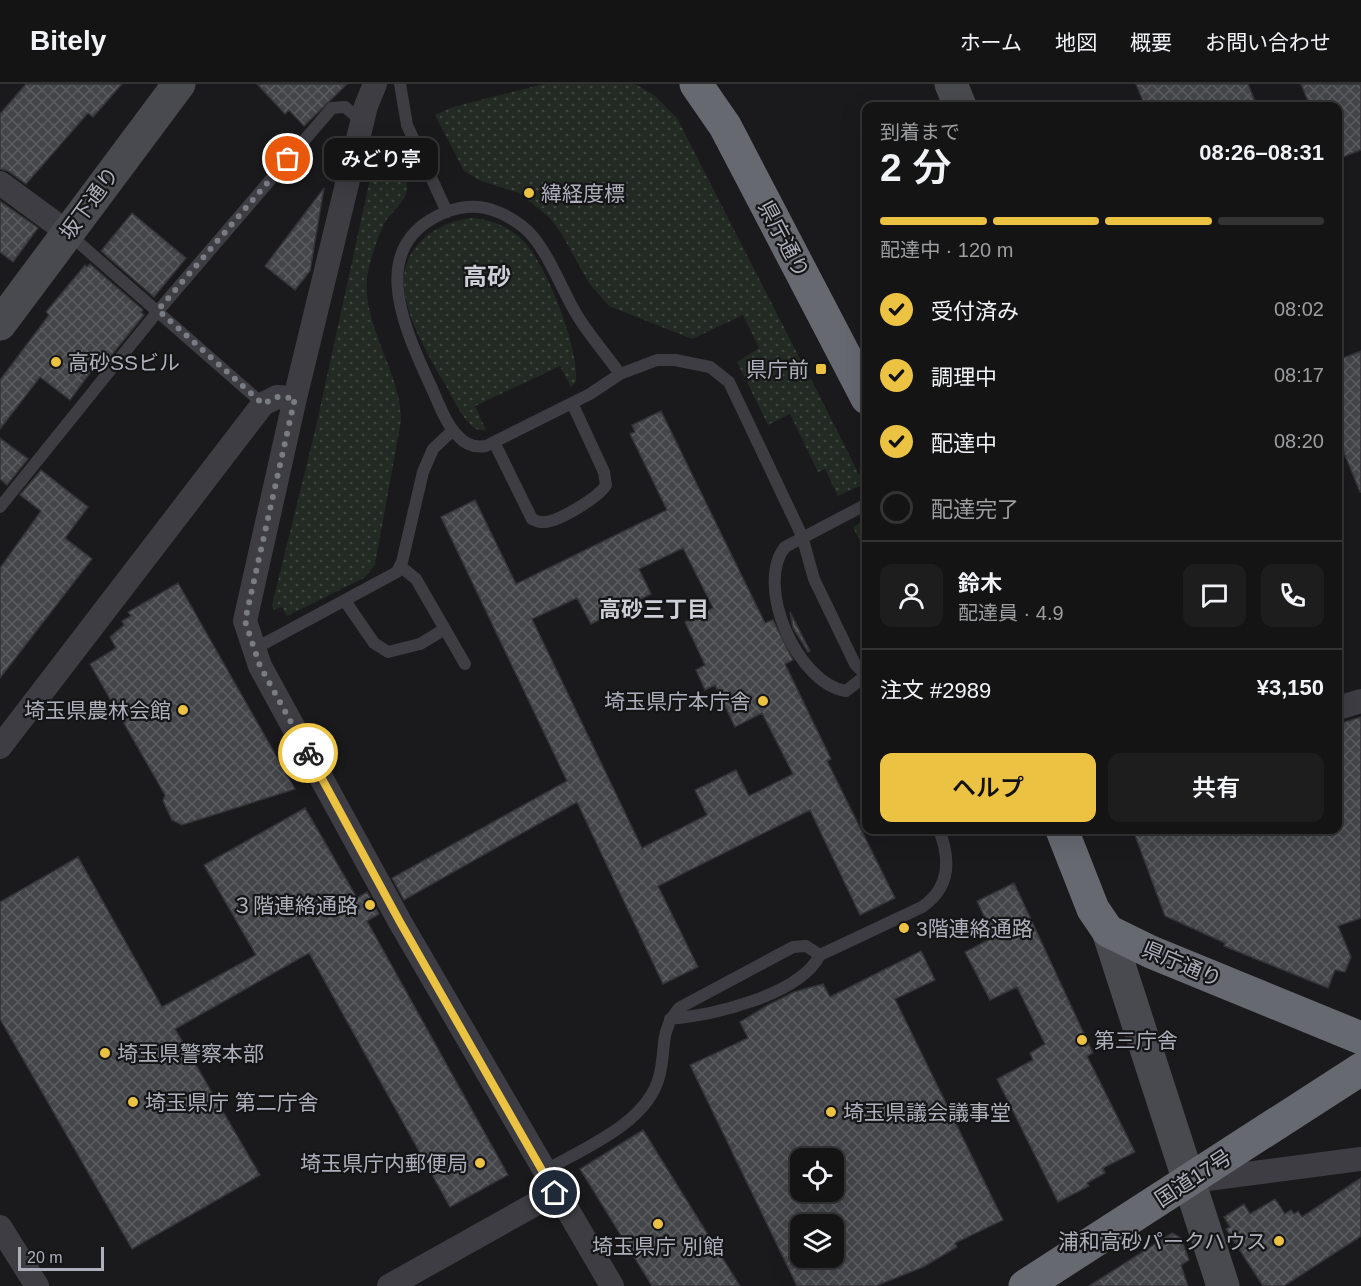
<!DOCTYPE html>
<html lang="ja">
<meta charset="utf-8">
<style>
:root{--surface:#141415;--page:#1d1d1e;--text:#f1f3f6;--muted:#9d9ea0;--line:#333334;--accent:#ebc242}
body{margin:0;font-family:Helvetica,"Noto Sans JP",sans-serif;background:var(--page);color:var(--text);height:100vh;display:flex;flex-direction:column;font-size:22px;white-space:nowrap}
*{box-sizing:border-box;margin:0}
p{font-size:20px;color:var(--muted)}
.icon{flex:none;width:33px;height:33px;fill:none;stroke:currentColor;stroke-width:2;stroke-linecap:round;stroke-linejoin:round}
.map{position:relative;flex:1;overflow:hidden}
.side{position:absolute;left:862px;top:18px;width:480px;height:732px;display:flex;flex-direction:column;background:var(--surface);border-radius:12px;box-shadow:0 6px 24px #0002,0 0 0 2px var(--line)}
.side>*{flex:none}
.buttons{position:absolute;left:790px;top:1064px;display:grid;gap:12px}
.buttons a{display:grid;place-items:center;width:54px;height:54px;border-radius:12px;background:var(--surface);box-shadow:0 6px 24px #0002,0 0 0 2px var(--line);font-size:30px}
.scale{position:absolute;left:18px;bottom:15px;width:86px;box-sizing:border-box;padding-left:6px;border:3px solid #adb0bb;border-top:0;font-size:16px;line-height:21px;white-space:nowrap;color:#adb0bb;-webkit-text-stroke:4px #151517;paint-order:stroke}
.pin{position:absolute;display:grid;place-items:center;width:51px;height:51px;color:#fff;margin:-26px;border:3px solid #fff;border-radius:50%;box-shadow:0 2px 6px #0007}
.courier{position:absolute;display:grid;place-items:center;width:60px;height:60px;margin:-30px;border:4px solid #ebc242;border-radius:50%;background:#fff;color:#222;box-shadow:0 2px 8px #0007}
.bubble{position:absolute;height:42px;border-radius:12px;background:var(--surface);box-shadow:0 6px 24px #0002,0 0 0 2px var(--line);font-size:20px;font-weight:600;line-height:42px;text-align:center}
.head em{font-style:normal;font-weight:600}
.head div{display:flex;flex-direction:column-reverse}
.head{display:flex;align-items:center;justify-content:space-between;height:102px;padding:0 18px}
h1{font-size:39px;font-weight:600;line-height:45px}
.bar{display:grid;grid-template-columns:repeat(4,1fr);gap:9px 6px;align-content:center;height:72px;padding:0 18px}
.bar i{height:8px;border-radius:4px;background:var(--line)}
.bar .on{background:var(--accent)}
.bar p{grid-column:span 4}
.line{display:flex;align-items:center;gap:15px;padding:0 18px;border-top:2px solid var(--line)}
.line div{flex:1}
.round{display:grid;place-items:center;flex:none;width:63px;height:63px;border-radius:12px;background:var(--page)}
ol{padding:0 18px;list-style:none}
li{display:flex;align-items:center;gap:18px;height:66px}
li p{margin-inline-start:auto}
li .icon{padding:6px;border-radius:50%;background:var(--accent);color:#111;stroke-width:4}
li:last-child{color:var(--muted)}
li i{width:33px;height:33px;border:3px solid var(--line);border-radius:50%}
.action{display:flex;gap:12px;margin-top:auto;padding:12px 18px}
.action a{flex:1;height:69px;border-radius:12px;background:var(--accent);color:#111;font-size:24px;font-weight:600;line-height:69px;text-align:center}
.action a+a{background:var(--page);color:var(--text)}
header{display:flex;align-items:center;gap:36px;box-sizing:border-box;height:84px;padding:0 30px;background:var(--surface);border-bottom:2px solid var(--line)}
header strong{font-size:28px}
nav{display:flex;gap:33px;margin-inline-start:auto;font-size:21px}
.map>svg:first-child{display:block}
</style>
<header>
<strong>Bitely</strong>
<nav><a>ホーム</a><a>地図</a><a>概要</a><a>お問い合わせ</a></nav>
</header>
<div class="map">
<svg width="1361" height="1202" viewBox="0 0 1361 1202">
<defs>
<pattern id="grass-dots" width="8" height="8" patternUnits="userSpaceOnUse" patternTransform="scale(1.5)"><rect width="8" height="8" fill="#222a23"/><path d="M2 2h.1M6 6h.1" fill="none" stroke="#3f4641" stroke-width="1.8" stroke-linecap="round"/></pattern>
<pattern id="building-cross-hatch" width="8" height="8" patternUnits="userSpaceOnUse" patternTransform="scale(1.5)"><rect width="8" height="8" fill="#444549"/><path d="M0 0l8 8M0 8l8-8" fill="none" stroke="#5c5d61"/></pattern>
</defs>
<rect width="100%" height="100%" fill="#1a1a1c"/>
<path fill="url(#grass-dots)" d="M 544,0 L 635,0 L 654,11 L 677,34 L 802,279 L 797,282 L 805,297 L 811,295 L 864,400 L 838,412 L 825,385 L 818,388 L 790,330 L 768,341 L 737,278 L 759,264 L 743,231 L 692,255 L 609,222 L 589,199 L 561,149 L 549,133 L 519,109 L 481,97 L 464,87 L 435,31 L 453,23 Z
M 390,67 C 395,77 405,89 407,100 C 410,117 389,128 383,142 C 376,158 369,178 367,195 C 363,244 401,288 401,337 L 375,481 L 364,494 L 287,532 L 282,523 L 274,526 L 272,521 L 315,347 L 374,77 Z
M 473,134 C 493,136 513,144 526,160 C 548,185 579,264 576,298 L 571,303 L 560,282 L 475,322 L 486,346 C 479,347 474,345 470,340 C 458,328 452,311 443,297 C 428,271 407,235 404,204 C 400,163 437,137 473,134 Z
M 867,435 L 867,473 L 853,443 Z"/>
<path fill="url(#building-cross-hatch)" stroke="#343438" stroke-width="1.5" fill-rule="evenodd" d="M 26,0 L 122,0 L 93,33 L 88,29 L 26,100 L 8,87 L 0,85 L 0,30 Z
M 257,0 L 347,0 L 304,42 L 289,26 L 285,30 Z
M 1136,0 L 1248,0 L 1257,22 L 1145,22 Z
M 1301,0 L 1361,0 L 1361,66 L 1338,75 L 1338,22 L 1310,22 Z
M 324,104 L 310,187 L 295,206 L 265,182 Z
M 0,117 L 38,144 L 13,178 L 0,168 Z
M 132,129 L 186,174 L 154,213 L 101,167 Z
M 90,180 L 143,226 L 141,228 L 144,231 L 106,278 L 101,274 L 70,316 L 40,293 L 0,345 L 0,296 L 49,231 L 46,228 L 85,181 L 87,183 Z
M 1361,267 L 1361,408 L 1360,408 L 1338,354 L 1338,276 Z
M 661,327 L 765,539 L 773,536 L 793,576 L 785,580 L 831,675 L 827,677 L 895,814 L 860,831 L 810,726 L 658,802 L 698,883 L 663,900 L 577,718 L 404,816 L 392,794 L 567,697 L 441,433 L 475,416 L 516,500 L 667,426 L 630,350 L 635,348 L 632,341 ZM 683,464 L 713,524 L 685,538 L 705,581 L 696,586 L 705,606 L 715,601 L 735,643 L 762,629 L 793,690 L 749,712 L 736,686 L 695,706 L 707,731 L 642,764 L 532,535 L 577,514 L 591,540 L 651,510 L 639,485 Z
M 0,354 L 28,375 L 7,401 L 0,395 Z
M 41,386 L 88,423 L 65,454 L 92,475 L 0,594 L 0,484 L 41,427 L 20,411 Z
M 178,499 L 295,705 L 182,741 L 172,736 L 163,717 L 165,711 L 90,580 L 116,564 L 110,553 L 124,541 L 122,537 L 131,532 L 128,528 Z
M 790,528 L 810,567 L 808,568 L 793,544 Z
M 1361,633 L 1361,834 L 1338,842 L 1351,873 L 1345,888 L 1335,886 L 1328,904 L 1224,862 L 1225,859 L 1165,832 L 1133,746 L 1338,746 L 1338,640 Z
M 305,724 L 357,814 L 367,808 L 379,830 L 367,837 L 508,1091 L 450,1123 L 309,869 L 175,945 L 260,1091 L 132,1165 L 0,935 L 0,818 L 78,773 L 162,923 L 256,871 L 204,781 Z
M 1014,799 L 1093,969 L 1087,972 L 1135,1068 L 1103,1084 L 1105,1089 L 1087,1099 L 1089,1102 L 1058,1118 L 997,995 L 1033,976 L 1030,969 L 1045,960 L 1017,903 L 990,916 L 965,868 L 994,853 L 977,817 Z
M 921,867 L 935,896 L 895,915 L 1003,1136 L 955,1159 L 957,1163 L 923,1183 L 876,1202 L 797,1202 L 690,981 L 748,954 L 740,938 L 768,921 L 794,908 L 823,900 L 830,913 ZM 801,1074 L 834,1074 L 834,1107 L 801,1107 ZM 801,1140 L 834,1140 L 834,1173 L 801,1173 Z
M 643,1046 L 740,1202 L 652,1202 L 580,1085 Z
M 1361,1094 L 1361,1152 L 1284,1202 L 1263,1202 L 1226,1145 L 1230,1143 L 1224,1133 L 1244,1120 L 1250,1130 L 1275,1115 L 1285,1130 L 1291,1126 L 1294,1130 L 1298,1127 L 1302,1133 Z
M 1172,1149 L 1181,1154 L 1189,1176 L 1181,1181 L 1188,1202 L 1089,1202 Z"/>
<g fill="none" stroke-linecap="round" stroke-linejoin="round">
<path stroke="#3d3d43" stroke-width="12" d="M 400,0 L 407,41 L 447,128
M 70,151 L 263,320
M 620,290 C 606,270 589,251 577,231 C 561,205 546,160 522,142 C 498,124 475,117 446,128 C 367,160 402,239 428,296 C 437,314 444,338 458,352 C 466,361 475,364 486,362 L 590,310 L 620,290 L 657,276 L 675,276 L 710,283 L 729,298 L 802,452 L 814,495 L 855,580 L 867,593
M 494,358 L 532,435 C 535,436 538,438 541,438 C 556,440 599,413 606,401 L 604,388 L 572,319
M 0,423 L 158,227 L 332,24 L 345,23 L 362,37
M 400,482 L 416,495 L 465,580
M 345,517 L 374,559 L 388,568 L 420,560 L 445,545
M 254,565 L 397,488 L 402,478 L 423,388 L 433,365 L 453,346
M 865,592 L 846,607 C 798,600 754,502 785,463 L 867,420
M 670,935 C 712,931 799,912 820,871 L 922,823 C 950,804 951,776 939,746
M 543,1088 C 581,1065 647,1040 659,993 C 667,965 658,949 679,924 L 793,863 L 806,862 L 820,871"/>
<path stroke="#3d3d43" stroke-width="24" d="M 375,0 L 366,22 L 295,314 L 245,537 L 260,582 L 400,838 L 612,1202
M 0,99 L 67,148
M 1338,624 L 1361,617
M 0,663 L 263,320 L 277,313 L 295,314
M 1192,1097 L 1361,1075
M 0,1143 L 37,1202
M 389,1202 L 555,1109"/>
<path stroke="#494a50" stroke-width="33" d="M 951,0 L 960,22
M 0,240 L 179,0
M 1108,847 L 1223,1202"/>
<path stroke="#676971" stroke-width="33" d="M 696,0 L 725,42 L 867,314
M 1062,746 L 1093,825 L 1108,847 L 1151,868 L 1361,954
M 1025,1202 L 1361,985"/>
</g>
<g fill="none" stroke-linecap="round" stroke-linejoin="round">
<path stroke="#7a7c83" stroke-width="6" stroke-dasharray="0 10.8" d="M 288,75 L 158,226 L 263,320 L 277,313 L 295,314 L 245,537 L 260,582 L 308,669"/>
<path stroke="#ebc242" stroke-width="8" d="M 308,669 L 400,838 L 555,1109"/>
</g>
<g fill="#ebc242" stroke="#151517" stroke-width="2">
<circle cx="529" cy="109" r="6"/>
<circle cx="56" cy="278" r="6"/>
<rect x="815" y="279" width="12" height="12" rx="3"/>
<circle cx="763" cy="617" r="6"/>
<circle cx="183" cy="626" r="6"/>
<circle cx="370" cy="821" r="6"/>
<circle cx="904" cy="844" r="6"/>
<circle cx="1082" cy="956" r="6"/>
<circle cx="105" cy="969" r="6"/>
<circle cx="133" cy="1018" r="6"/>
<circle cx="831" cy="1028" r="6"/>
<circle cx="480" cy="1079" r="6"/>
<circle cx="658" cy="1140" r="6"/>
<circle cx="1279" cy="1157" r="6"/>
</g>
<g text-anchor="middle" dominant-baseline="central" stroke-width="4.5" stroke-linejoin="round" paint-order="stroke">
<g font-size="21" fill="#adb0bb" stroke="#151517" text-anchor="start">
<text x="541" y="109">緯経度標</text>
<text x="68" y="278">高砂SSビル</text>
<text x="809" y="285" text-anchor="end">県庁前</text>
<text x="751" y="617" text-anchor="end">埼玉県庁本庁舎</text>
<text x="171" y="626" text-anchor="end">埼玉県農林会館</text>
<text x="358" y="821" text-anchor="end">３階連絡通路</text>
<text x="916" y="844">3階連絡通路</text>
<text x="1094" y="956">第三庁舎</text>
<text x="117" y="969">埼玉県警察本部</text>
<text x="145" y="1018">埼玉県庁 第二庁舎</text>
<text x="843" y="1028">埼玉県議会議事堂</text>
<text x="468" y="1079" text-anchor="end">埼玉県庁内郵便局</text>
<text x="1267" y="1157" text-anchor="end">浦和高砂パークハウス</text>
<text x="658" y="1162" text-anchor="middle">埼玉県庁 別館</text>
</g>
<g font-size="21" fill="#adb0bb" stroke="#151517">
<text transform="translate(89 119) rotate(-54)">坂下通り</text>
<text transform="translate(784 155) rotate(62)">県庁通り</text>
<text transform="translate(1182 880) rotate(23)">県庁通り</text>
<text transform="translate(1193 1094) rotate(-33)">国道17号</text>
</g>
<g font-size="22" font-weight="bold" fill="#cdcfd7" stroke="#151517">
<text x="654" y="525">高砂三丁目</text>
</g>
<g font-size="24" font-weight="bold" fill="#cdcfd7" stroke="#151517">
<text x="487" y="192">高砂</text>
</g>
</g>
</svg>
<div class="buttons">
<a><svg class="icon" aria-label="locate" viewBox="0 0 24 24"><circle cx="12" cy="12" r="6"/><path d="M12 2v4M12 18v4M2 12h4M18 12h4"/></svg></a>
<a><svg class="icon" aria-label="layers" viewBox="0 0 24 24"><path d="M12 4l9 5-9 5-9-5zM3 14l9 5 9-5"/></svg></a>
</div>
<div class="scale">20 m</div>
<div class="pin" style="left:288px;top:75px;background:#ea580c"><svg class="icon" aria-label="bag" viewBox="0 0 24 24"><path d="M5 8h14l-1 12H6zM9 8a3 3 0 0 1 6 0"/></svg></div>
<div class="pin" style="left:555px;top:1109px;background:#1f2937"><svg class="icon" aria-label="home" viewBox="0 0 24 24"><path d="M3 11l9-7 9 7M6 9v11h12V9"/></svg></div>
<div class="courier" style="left:308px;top:669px"><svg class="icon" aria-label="bike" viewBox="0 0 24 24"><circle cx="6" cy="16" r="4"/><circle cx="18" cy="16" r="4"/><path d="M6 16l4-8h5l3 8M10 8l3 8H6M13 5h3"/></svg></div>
<div class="bubble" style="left:324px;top:54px;width:114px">みどり亭</div>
<section class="side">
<div class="head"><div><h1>2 分</h1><p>到着まで</p></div><em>08:26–08:31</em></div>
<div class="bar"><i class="on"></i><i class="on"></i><i class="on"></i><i></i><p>配達中 · 120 m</p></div>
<ol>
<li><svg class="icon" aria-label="check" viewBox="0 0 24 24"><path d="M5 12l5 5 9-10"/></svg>受付済み<p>08:02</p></li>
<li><svg class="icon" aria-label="check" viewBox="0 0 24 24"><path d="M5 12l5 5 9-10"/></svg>調理中<p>08:17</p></li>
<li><svg class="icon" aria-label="check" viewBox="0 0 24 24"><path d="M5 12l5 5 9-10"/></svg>配達中<p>08:20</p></li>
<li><i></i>配達完了</li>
</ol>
<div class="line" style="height:108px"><a class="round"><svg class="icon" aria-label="person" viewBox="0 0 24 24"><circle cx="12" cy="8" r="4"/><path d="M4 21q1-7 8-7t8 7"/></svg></a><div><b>鈴木</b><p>配達員 · 4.9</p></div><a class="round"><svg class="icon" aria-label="chat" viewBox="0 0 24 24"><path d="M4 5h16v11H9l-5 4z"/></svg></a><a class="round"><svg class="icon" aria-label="phone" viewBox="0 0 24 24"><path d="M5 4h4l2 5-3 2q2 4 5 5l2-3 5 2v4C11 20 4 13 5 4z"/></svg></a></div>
<div class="line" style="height:78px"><div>注文 #2989</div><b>¥3,150</b></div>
<div class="action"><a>ヘルプ</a><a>共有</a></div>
</section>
</div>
